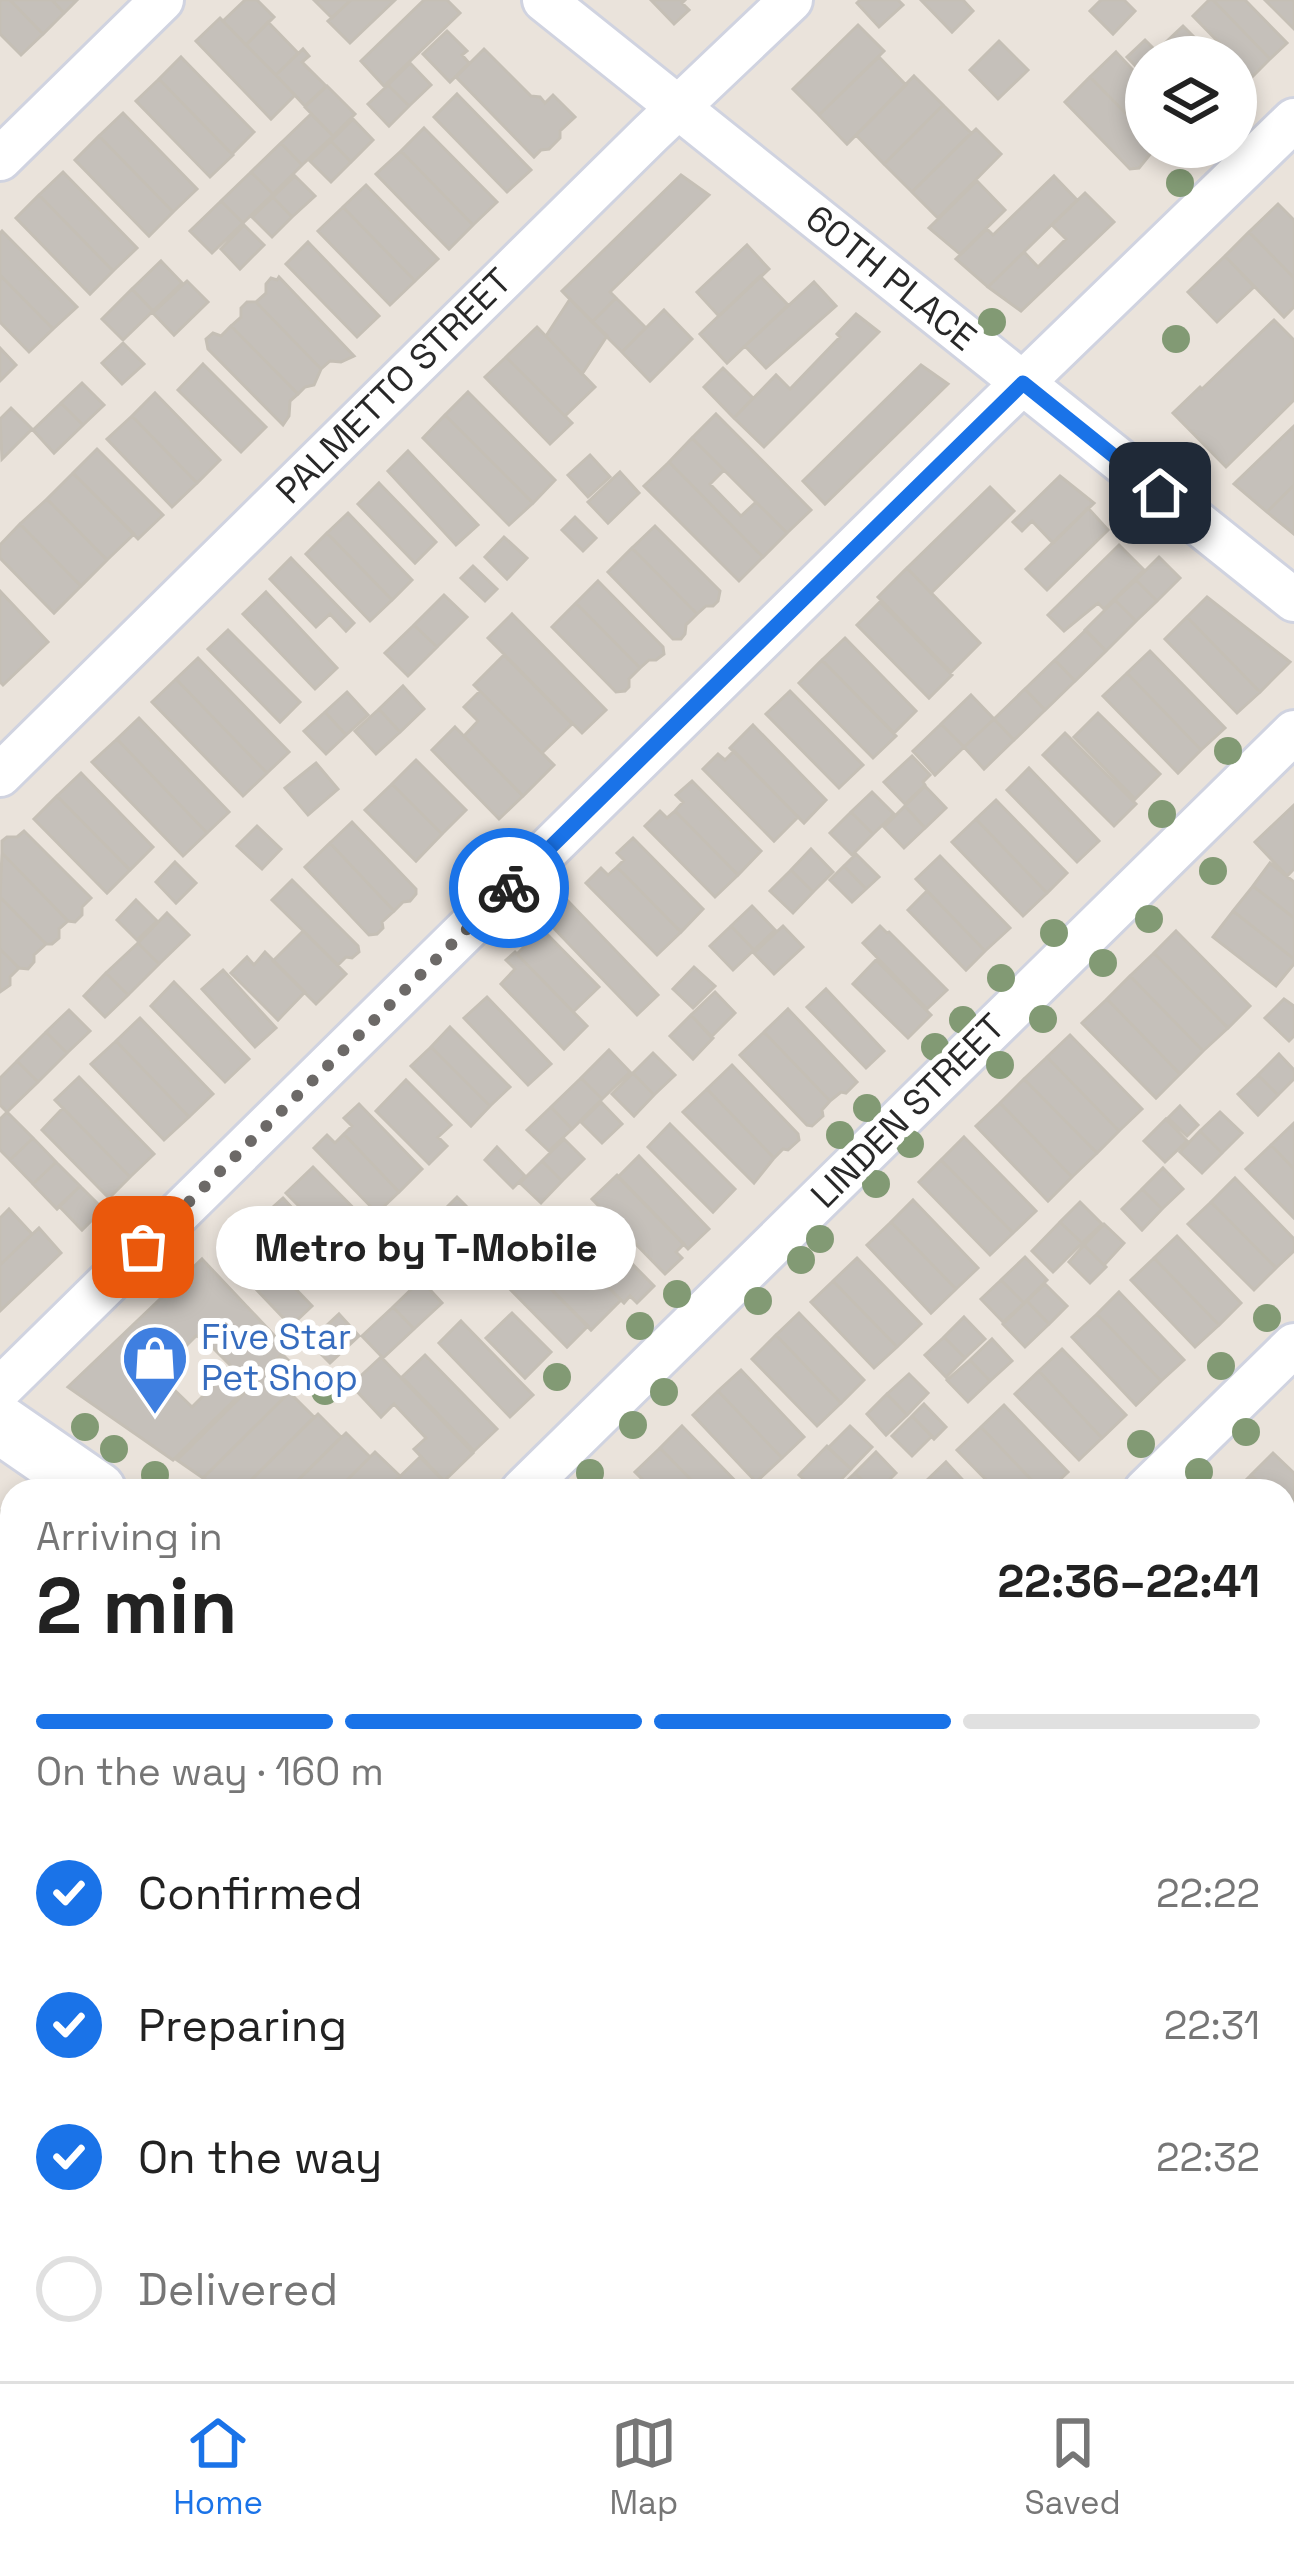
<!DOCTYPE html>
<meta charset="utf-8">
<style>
:root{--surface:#fff;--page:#f2f2f2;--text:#222;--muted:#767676;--line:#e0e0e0;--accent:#1a73e8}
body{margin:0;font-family:"Space Grotesk",sans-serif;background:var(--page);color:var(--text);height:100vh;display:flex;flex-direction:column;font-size:45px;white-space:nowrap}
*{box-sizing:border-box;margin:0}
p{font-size:39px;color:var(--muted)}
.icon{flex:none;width:66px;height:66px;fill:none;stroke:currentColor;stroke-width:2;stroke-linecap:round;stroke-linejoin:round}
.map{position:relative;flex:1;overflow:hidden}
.panel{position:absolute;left:0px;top:1479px;width:1296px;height:903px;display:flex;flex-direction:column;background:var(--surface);border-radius:36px 36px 0 0;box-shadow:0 6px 18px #0003}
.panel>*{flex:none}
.buttons{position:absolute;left:1125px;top:36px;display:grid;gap:24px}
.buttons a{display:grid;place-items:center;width:132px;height:132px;border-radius:50%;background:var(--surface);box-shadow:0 6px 18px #0003;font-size:60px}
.pin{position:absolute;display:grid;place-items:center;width:102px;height:102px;color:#fff;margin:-51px;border-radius:24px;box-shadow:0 6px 18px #0006}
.courier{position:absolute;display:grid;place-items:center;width:120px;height:120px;margin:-60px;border:9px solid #1a73e8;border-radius:50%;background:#fff;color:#222;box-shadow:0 3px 15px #0007}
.bubble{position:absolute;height:84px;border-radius:42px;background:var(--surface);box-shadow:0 6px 18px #0003;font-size:39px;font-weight:700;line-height:84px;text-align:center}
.head em{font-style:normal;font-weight:700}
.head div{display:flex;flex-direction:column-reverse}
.head{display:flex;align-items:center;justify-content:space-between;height:204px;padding:0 36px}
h1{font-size:78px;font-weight:700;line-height:90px}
.bar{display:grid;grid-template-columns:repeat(4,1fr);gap:18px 12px;align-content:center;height:144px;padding:0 36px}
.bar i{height:15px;border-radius:9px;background:var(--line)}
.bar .current{background:var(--accent)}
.bar p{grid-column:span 4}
ol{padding:0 36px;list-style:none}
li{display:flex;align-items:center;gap:36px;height:132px}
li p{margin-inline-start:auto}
li .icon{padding:12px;border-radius:50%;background:var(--accent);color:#fff;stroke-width:4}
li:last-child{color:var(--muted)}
li i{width:66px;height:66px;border:6px solid var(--line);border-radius:50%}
.tab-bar{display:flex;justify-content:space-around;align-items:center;height:168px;border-top:3px solid var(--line);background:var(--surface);font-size:33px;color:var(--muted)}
.tab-bar a{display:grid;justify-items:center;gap:6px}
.tab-bar .current{color:var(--accent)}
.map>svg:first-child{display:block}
</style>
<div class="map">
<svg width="1294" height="2381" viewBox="0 0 1294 2381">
<rect width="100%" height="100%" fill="#eae3db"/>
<path fill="#c5c0ba" stroke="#c5bfb5" stroke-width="3" fill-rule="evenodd" d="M 0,0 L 10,0 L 43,34 L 21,55 L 0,34 Z
M 10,0 L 52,0 L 64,13 L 43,34 Z
M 52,0 L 77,0 L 64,13 Z
M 245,0 L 257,0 L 274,17 L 246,45 L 223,21 Z
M 314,0 L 351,0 L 332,18 Z
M 351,0 L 395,0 L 350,43 L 328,21 Z
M 424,0 L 447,0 L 460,13 L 384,86 L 361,61 Z
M 651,0 L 685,0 L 682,3 L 689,10 L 674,24 Z
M 860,0 L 898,0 L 903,5 L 879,27 L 857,3 Z
M 921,0 L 963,0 L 973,11 L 952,32 Z
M 1101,0 L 1124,0 L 1135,11 L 1113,34 L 1090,11 Z
M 1209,0 L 1213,0 L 1270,59 L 1252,77 L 1236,57 L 1233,57 L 1193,16 Z
M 1213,0 L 1245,0 L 1287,43 L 1270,59 Z
M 1265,0 L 1294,0 L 1294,29 Z
M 220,18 L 295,95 L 271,119 L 196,41 Z
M 268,22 L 298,53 L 276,75 L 246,45 Z
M 858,25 L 884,51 L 819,115 L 793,89 Z
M 1183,26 L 1214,57 L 1179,57 L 1165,43 Z
M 447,31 L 467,51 L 462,55 L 469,63 L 450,82 L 423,54 Z
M 1145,40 L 1162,57 L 1146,57 L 1146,77 L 1127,57 Z
M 999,41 L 1028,70 L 998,99 L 970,70 Z
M 303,49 L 309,56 L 302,62 L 326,86 L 305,106 L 276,75 Z
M 484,49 L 531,96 L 540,97 L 545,103 L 553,95 L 575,117 L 560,131 L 560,138 L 549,149 L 541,150 L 534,157 L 456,77 Z
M 1116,52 L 1146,84 L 1146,134 L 1090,77 Z
M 181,57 L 254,132 L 232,154 L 159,79 Z
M 879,57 L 906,85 L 847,144 L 819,115 Z
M 410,63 L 431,85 L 409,106 L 388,85 Z
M 914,76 L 943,105 L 884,164 L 856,135 Z
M 1090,77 L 1146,134 L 1146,147 L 1156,147 L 1139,168 L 1130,169 L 1065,102 Z
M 159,79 L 233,155 L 210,177 L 136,101 Z
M 388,85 L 409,106 L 389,126 L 368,104 Z
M 327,86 L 355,114 L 333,136 L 305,107 Z
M 457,94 L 531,170 L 507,192 L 434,117 Z
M 943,105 L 971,133 L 912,192 L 884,164 Z
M 123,113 L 197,189 L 173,212 L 99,136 Z
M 311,114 L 333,136 L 302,165 L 281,143 Z
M 353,119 L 373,140 L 351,162 L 331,141 Z
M 424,128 L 497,202 L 473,225 L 401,151 Z
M 976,129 L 1001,154 L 938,218 L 912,192 Z
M 99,136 L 173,212 L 149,236 L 75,160 Z
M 331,141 L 351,162 L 331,182 L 310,161 Z
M 281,143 L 302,165 L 273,194 L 251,172 Z
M 401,151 L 473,225 L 449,249 L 376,174 Z
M 63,172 L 137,248 L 113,271 L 39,195 Z
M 251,172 L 273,194 L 243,223 L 221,201 Z
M 681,175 L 709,195 L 610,292 L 616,298 L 592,322 L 562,291 Z
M 295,176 L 315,196 L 292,217 L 273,197 Z
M 1054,176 L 1077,200 L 988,287 L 956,259 L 987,229 L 993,235 Z
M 977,181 L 1005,210 L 960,254 L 929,228 Z
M 366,185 L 438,259 L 415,281 L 343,207 Z
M 1085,193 L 1114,222 L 1021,311 L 988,287 L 1024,252 L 1038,267 L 1066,239 L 1052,225 Z
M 39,195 L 113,271 L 90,294 L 16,218 Z
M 273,197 L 292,217 L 272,237 L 252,217 Z
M 221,201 L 243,223 L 212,253 L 190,231 Z
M 1278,204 L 1294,220 L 1294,278 L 1249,232 Z
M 343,207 L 415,281 L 390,305 L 318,231 Z
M 244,225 L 264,245 L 240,269 L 221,249 Z
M 2,231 L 77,307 L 53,329 L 0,275 L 0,233 Z
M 1249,232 L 1294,278 L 1294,307 L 1284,317 L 1225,256 Z
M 308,242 L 379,316 L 357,337 L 286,264 Z
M 747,245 L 769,269 L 719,316 L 697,292 Z
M 1225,256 L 1254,287 L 1217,322 L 1188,292 Z
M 161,261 L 182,283 L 153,311 L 132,289 Z
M 0,275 L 53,329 L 29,352 L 0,322 Z
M 760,276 L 788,305 L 727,363 L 700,334 Z
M 279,277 L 354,356 L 341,362 L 330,361 L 321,369 L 256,302 L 266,293 L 266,284 L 271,278 L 277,280 Z
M 187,281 L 208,302 L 174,335 L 153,313 Z
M 814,282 L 836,306 L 766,368 L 745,346 Z
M 132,289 L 153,311 L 123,340 L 102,319 Z
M 616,298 L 646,328 L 622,352 L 592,322 Z
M 570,299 L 607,336 L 582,374 L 546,336 Z
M 247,302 L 256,302 L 321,369 L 314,385 L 305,387 L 298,394 L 231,326 L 241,317 L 241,308 Z
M 664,310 L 692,339 L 650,381 L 622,352 Z
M 856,314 L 879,332 L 764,447 L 734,418 L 776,375 L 790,389 L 840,337 L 837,334 Z
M 1274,320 L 1294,340 L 1294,400 L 1226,467 L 1173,413 L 1200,387 L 1202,389 Z
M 231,326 L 298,394 L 290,401 L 289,416 L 283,425 L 208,349 L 206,339 L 213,333 L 221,336 Z
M 537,327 L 595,387 L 565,416 L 506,357 Z
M 123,343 L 144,364 L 122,384 L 102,363 Z
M 0,348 L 16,365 L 0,381 Z
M 506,357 L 572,423 L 550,444 L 485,377 Z
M 203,364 L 266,427 L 241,452 L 178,390 Z
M 921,365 L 948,384 L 825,504 L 803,481 Z
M 723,368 L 753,398 L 734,418 L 704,387 Z
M 82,383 L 104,405 L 83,425 L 61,403 Z
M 468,392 L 555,480 L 533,503 L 445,415 Z
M 155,393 L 220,460 L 197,483 L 132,416 Z
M 61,403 L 83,425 L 54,453 L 33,430 Z
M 11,408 L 32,429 L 2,459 L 0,419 Z
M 716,414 L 811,510 L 787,533 L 692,438 Z
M 445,415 L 533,503 L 509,525 L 423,438 Z
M 132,416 L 197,483 L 172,507 L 107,439 Z
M 1294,426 L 1294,485 L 1267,512 L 1234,484 Z
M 692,438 L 724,470 L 710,484 L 741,516 L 756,502 L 787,533 L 763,557 L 669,462 Z
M 97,449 L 163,515 L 138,539 L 73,473 Z
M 408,451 L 478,525 L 456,545 L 388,471 Z
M 590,455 L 610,477 L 588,497 L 568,475 Z
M 669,462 L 763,557 L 739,581 L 644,486 Z
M 620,472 L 639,493 L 608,523 L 588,502 Z
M 73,473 L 134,534 L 107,560 L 47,499 Z
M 1060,476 L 1094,503 L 1053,543 L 1032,521 L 1022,531 L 1013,522 Z
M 379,483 L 436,542 L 415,563 L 358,504 Z
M 1294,485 L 1294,534 L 1267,512 Z
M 990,487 L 1014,511 L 931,593 L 907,568 Z
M 47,499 L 107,560 L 81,586 L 20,524 Z
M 1088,508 L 1108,530 L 1047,590 L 1026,569 Z
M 348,513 L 412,580 L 392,600 L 327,533 Z
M 575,517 L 596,538 L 583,551 L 562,530 Z
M 20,524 L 81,586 L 54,613 L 0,558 L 0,545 Z
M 655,526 L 720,591 L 718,601 L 713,606 L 706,606 L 697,614 L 632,548 Z
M 327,533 L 392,600 L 370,621 L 306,554 Z
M 504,537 L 527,558 L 507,579 L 485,557 Z
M 1119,545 L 1144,570 L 1104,609 L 1098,603 L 1064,631 L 1048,615 Z
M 632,548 L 697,614 L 686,625 L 685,634 L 681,639 L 673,639 L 608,572 Z
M 1159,557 L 1180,578 L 1157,601 L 1136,580 Z
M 291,558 L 354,623 L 346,631 L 330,614 L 316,627 L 270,579 Z
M 473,566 L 497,589 L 485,601 L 461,578 Z
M 907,568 L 980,643 L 951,672 L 878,597 Z
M 1136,580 L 1157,601 L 1136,621 L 1115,600 Z
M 598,581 L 663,647 L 664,654 L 656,660 L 649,660 L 640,668 L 576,603 Z
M 0,591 L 48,642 L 3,685 L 0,682 Z
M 266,592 L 337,668 L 315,689 L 243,614 Z
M 444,595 L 467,617 L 437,647 L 414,625 Z
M 1207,597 L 1290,662 L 1260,692 L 1187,617 Z
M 1115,600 L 1136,621 L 1106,651 L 1085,630 Z
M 880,602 L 952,675 L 929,698 L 857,625 Z
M 576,603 L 640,668 L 629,679 L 629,687 L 625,691 L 616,692 L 552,627 Z
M 512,614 L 606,710 L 582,733 L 488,638 Z
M 1187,617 L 1260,692 L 1237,713 L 1165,639 Z
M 414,625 L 437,647 L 408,676 L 385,653 Z
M 228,630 L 300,702 L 280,722 L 208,649 Z
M 1086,630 L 1106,651 L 1075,681 L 1055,660 Z
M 845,638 L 916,711 L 894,733 L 822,660 Z
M 1150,651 L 1225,728 L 1201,750 L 1127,673 Z
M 504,655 L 572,724 L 542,753 L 474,685 Z
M 198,658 L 289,752 L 267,773 L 176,679 Z
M 822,660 L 896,736 L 873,758 L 799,683 Z
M 1055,660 L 1075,681 L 1045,710 L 1025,689 Z
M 1127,673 L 1201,750 L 1178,773 L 1103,696 Z
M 176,679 L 267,773 L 243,796 L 152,702 Z
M 403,686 L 424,709 L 400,732 L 379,709 Z
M 1025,689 L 1045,710 L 1014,740 L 994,719 Z
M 480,691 L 554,765 L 523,796 L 464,736 L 478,721 L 464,707 Z
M 790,691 L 863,765 L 839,788 L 766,714 Z
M 347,692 L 368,715 L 346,735 L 325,712 Z
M 971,695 L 994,719 L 964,747 L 941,724 Z
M 379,709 L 400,732 L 376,754 L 355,731 Z
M 325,712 L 346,735 L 326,754 L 304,731 Z
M 1098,713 L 1160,774 L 1135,799 L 1074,737 Z
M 139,718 L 229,812 L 207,833 L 117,739 Z
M 994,719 L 1014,740 L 984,769 L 964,747 Z
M 941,724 L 964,747 L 935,775 L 913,751 Z
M 753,725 L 826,800 L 804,823 L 730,748 Z
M 455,727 L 523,796 L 499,819 L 432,750 Z
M 1065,733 L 1136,804 L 1114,826 L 1043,755 Z
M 117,739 L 207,833 L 183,856 L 92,762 Z
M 734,751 L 798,817 L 774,841 L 703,769 L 718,754 L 725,760 Z
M 912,756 L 930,775 L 923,782 L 925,785 L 905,804 L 884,782 Z
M 416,760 L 466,810 L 442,834 L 392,784 Z
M 316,763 L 338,789 L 308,815 L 285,788 Z
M 1029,768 L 1099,841 L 1077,862 L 1007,790 Z
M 81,773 L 153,847 L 130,870 L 57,796 Z
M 692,781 L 761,851 L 738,875 L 675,811 L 683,802 L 676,795 Z
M 392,784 L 442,834 L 416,861 L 365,810 Z
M 925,786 L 946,808 L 925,828 L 905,806 Z
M 872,792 L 894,814 L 873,834 L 851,812 Z
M 57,796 L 130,870 L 107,893 L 34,819 Z
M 996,800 L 1067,873 L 1047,893 L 976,819 Z
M 1294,805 L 1294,869 L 1287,876 L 1255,842 Z
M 905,806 L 925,828 L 904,848 L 884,827 Z
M 660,811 L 667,818 L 675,811 L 738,875 L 715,897 L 645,826 Z
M 851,812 L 873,834 L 852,855 L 830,833 Z
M 976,819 L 1047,893 L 1023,916 L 952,842 Z
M 352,822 L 416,889 L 416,894 L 410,901 L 403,902 L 394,911 L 330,843 Z
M 257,826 L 281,849 L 262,869 L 237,846 Z
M 24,831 L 91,898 L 82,907 L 82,915 L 75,922 L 68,921 L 2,853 L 2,841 L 7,837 L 17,837 Z
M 633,838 L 703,909 L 681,932 L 617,867 L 624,860 L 617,853 Z
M 330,843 L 394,911 L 382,922 L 383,928 L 377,934 L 369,935 L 305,867 Z
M 811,849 L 833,872 L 813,892 L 791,870 Z
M 2,853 L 68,921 L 59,929 L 59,938 L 52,944 L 46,944 L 0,897 Z
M 856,854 L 879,877 L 866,889 L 844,866 Z
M 940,856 L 1010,928 L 985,951 L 916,879 Z
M 175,862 L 196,883 L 176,903 L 156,882 Z
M 1270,863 L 1294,882 L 1294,918 L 1253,886 Z
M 844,866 L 866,889 L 852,902 L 830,880 Z
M 617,867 L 681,932 L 657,955 L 586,883 L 601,868 L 608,875 Z
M 791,870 L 813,892 L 793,913 L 770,891 Z
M 292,880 L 358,946 L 359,952 L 352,958 L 346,957 L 338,965 L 272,900 Z
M 1253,886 L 1294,918 L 1294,959 L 1233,911 Z
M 927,891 L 985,951 L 966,970 L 908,910 Z
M 0,897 L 46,944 L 34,955 L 34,962 L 28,969 L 19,968 L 0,949 Z
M 136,900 L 157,921 L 137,940 L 117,920 Z
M 567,900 L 658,995 L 637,1015 L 546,920 Z
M 752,906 L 775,930 L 754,950 L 731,926 Z
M 1233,911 L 1294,959 L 1294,964 L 1276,986 L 1213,937 Z
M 167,913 L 189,935 L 159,964 L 138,943 Z
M 731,926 L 754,950 L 733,970 L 710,946 Z
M 783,926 L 803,947 L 774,974 L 754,953 Z
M 880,926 L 887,933 L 889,932 L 947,990 L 927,1009 L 863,943 Z
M 542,929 L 599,987 L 573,1012 L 517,954 Z
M 303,931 L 346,974 L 316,1004 L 273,961 Z
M 1176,931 L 1250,1006 L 1228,1028 L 1154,953 Z
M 138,943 L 159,964 L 128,995 L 106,973 Z
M 0,949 L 19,968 L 10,977 L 10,985 L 0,992 Z
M 265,952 L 305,992 L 278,1020 L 231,973 L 247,957 L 254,965 Z
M 515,952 L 587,1026 L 564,1049 L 501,984 L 515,969 L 506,960 Z
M 1154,953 L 1228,1028 L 1203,1051 L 1130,976 Z
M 876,960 L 931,1015 L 908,1038 L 853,984 Z
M 694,967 L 715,986 L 693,1008 L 673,989 Z
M 223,970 L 276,1028 L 255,1047 L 202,989 Z
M 106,973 L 128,995 L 105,1017 L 84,996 Z
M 1130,976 L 1203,1051 L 1180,1074 L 1107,999 Z
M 174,982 L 249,1059 L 225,1082 L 151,1006 Z
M 826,989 L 884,1051 L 866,1068 L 807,1007 Z
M 715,992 L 735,1013 L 711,1037 L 691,1015 Z
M 487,997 L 551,1064 L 528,1085 L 464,1018 Z
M 1107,999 L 1180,1074 L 1156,1098 L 1082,1023 Z
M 1284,999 L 1294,1006 L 1294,1036 L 1289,1041 L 1265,1018 Z
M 788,1009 L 857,1082 L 846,1093 L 841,1092 L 830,1101 L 764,1032 Z
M 69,1010 L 90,1031 L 67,1053 L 46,1032 Z
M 691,1015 L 713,1038 L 693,1059 L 670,1036 Z
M 140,1018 L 213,1094 L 189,1117 L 116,1041 Z
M 450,1027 L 510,1087 L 490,1106 L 431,1047 Z
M 46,1032 L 67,1053 L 38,1082 L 17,1061 Z
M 764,1032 L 830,1101 L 822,1110 L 823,1116 L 812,1126 L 807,1125 L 740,1055 Z
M 1070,1035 L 1142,1109 L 1119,1131 L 1047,1057 Z
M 116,1041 L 189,1117 L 164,1140 L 91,1064 Z
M 431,1047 L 490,1106 L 471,1126 L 411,1066 Z
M 609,1050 L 630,1072 L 602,1099 L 581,1078 Z
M 653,1053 L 675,1075 L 654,1095 L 633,1073 Z
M 1279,1054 L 1294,1070 L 1294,1079 L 1278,1095 L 1258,1075 Z
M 1047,1057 L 1119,1131 L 1097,1153 L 1024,1079 Z
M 17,1061 L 38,1082 L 7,1112 L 0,1105 L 0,1078 Z
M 732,1065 L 798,1134 L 799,1140 L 788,1150 L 783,1149 L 774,1158 L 707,1089 Z
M 633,1073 L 654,1095 L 634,1116 L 612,1094 Z
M 1258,1075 L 1278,1095 L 1258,1115 L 1238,1094 Z
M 79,1077 L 154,1154 L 130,1177 L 55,1100 Z
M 581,1078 L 602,1099 L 572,1129 L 551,1107 Z
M 1024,1079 L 1097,1153 L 1072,1177 L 1000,1103 Z
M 406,1080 L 451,1125 L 438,1137 L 447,1146 L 429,1164 L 376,1111 Z
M 707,1089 L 774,1158 L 754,1183 L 683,1112 Z
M 601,1102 L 622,1124 L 602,1143 L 581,1122 Z
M 1000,1103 L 1072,1177 L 1048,1201 L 976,1126 Z
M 359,1104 L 422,1169 L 399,1192 L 344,1134 L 352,1126 L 344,1118 Z
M 1180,1106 L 1198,1125 L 1187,1136 L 1168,1118 Z
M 551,1107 L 572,1129 L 549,1151 L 527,1130 Z
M 63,1108 L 130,1177 L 109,1198 L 42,1130 Z
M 7,1112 L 33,1138 L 10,1160 L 0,1150 L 0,1119 Z
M 1220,1112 L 1242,1133 L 1222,1153 L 1200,1131 Z
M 1166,1119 L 1187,1141 L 1165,1162 L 1144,1141 Z
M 1294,1123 L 1294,1169 L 1271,1145 Z
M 670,1124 L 735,1189 L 713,1212 L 648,1147 Z
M 1200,1131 L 1222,1153 L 1202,1173 L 1180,1152 Z
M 344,1134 L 399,1192 L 377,1213 L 314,1148 L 327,1135 L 335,1143 Z
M 964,1137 L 1036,1211 L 1013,1233 L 941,1160 Z
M 33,1138 L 56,1162 L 33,1184 L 10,1160 Z
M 564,1139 L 584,1159 L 562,1181 L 542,1161 Z
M 1271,1145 L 1294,1169 L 1294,1218 L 1246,1169 Z
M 497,1147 L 525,1176 L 513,1188 L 485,1160 Z
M 639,1156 L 709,1229 L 688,1249 L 618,1177 Z
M 941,1160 L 1013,1233 L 990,1255 L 919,1182 Z
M 542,1161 L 562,1181 L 541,1203 L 520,1183 Z
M 56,1162 L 80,1186 L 57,1209 L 33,1184 Z
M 313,1167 L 385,1240 L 358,1266 L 286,1193 Z
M 1163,1168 L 1183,1189 L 1162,1209 L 1142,1189 Z
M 617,1175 L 684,1244 L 676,1252 L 682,1258 L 665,1274 L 592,1199 Z
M 1235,1178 L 1294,1239 L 1294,1251 L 1276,1268 L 1211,1202 Z
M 80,1186 L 103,1209 L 82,1230 L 59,1206 Z
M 1142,1189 L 1162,1209 L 1142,1230 L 1122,1209 Z
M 457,1197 L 476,1216 L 454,1238 L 435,1219 Z
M 283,1198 L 341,1261 L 331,1270 L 325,1264 L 308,1281 L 255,1223 Z
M 913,1200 L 978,1268 L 956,1289 L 891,1222 Z
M 1080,1202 L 1102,1224 L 1082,1243 L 1060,1222 Z
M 1211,1202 L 1276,1268 L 1254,1290 L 1188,1224 Z
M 9,1209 L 32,1234 L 0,1265 L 0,1218 Z
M 579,1210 L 654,1286 L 637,1303 L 630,1296 L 624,1303 L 555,1233 Z
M 891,1222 L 956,1289 L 931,1313 L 867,1245 Z
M 1060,1222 L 1082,1243 L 1053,1272 L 1032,1251 Z
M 476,1224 L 497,1243 L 472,1270 L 451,1250 Z
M 1104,1224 L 1124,1243 L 1104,1265 L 1084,1245 Z
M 39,1228 L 61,1253 L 0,1311 L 0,1265 Z
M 421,1230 L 444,1255 L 421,1277 L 398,1252 Z
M 240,1231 L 312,1306 L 291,1326 L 219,1250 Z
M 1177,1236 L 1241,1303 L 1219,1325 L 1154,1258 Z
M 1084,1245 L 1106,1267 L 1090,1283 L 1069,1262 Z
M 560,1250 L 570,1260 L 576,1255 L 621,1300 L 591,1330 L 545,1283 L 550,1278 L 541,1269 Z
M 1025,1257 L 1047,1280 L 1024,1303 L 1001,1280 Z
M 857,1258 L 921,1324 L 897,1347 L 833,1281 Z
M 1154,1258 L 1219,1325 L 1195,1347 L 1131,1280 Z
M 202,1259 L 287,1349 L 173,1460 L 68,1387 ZM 196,1336 L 203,1338 L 232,1367 L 192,1407 L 158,1374 Z
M 523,1261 L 588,1326 L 567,1347 L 502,1281 Z
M 421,1280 L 442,1303 L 414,1329 L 393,1307 Z
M 1001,1280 L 1024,1303 L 1003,1322 L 981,1299 Z
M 833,1281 L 897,1347 L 874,1368 L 811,1302 Z
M 1045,1284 L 1067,1306 L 1049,1324 L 1027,1301 Z
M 1119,1292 L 1184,1360 L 1161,1381 L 1097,1314 Z
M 1027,1301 L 1049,1324 L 1025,1347 L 1003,1324 Z
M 393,1307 L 414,1329 L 383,1358 L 362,1336 Z
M 512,1313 L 551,1352 L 525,1378 L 486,1338 Z
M 799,1313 L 864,1380 L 841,1403 L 776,1335 Z
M 339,1314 L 359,1336 L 330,1363 L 309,1342 Z
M 1097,1314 L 1161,1381 L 1136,1405 L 1072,1337 Z
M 964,1317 L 985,1339 L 965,1358 L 944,1337 Z
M 461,1321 L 533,1395 L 510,1417 L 439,1343 Z
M 776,1335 L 841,1403 L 817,1426 L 752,1359 Z
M 944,1337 L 965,1358 L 946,1377 L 925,1355 Z
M 992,1339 L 1012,1361 L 990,1381 L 970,1360 Z
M 1062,1349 L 1126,1415 L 1102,1438 L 1039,1371 Z
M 283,1355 L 305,1377 L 203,1478 L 177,1460 Z
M 425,1355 L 497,1429 L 474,1451 L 402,1377 Z
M 381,1357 L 473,1453 L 444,1481 L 414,1449 L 426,1438 L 394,1404 L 381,1417 L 351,1385 Z
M 970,1360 L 990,1381 L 968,1402 L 947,1380 Z
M 741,1370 L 804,1437 L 782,1458 L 718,1391 Z
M 1039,1371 L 1102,1438 L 1079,1460 L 1015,1394 Z
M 909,1374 L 928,1393 L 907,1415 L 887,1394 Z
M 718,1391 L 782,1458 L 756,1482 L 693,1415 Z
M 289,1392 L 314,1417 L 240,1491 L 222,1491 L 203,1478 Z
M 887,1394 L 907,1415 L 886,1435 L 867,1414 Z
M 924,1404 L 946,1427 L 934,1439 L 912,1416 Z
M 1004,1405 L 1068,1472 L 1048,1491 L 1042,1491 L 981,1427 Z
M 318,1414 L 341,1437 L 287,1491 L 240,1491 Z
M 912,1416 L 932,1436 L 912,1456 L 892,1436 Z
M 682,1426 L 745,1491 L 702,1491 L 660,1448 Z
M 850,1426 L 872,1447 L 851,1469 L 828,1448 Z
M 981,1427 L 1042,1491 L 997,1491 L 957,1450 Z
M 346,1433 L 370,1457 L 336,1491 L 287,1491 Z
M 827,1446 L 851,1469 L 830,1491 L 816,1491 L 799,1475 Z
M 660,1448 L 702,1491 L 654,1491 L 635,1472 Z
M 375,1452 L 400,1476 L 385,1491 L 336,1491 Z
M 876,1452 L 896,1473 L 878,1491 L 873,1491 L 855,1473 Z
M 1273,1453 L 1294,1473 L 1294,1514 L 1284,1505 L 1284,1491 L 1268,1491 L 1251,1475 Z
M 420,1457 L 448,1486 L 443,1491 L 385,1491 Z
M 946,1462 L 973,1491 L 930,1491 L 923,1484 Z
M 855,1473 L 873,1491 L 836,1491 Z
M 1251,1475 L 1268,1491 L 1235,1491 Z
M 1284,1505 L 1294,1514 L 1294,1560 L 1284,1551 Z
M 6,1506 L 12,1510 L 12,1550 L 0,1562 L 0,1512 Z
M 12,1550 L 12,1597 L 0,1609 L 0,1562 Z
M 12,1597 L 12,1632 L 0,1620 L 0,1609 Z
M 1284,1624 L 1294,1633 L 1294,1641 L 1284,1652 Z
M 1294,1664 L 1294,1712 L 1284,1723 L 1284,1676 Z
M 1294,1712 L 1294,1755 L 1284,1747 L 1284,1723 Z
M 4,1764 L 12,1772 L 12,1821 L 0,1809 L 0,1769 Z
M 0,1809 L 12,1821 L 12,1867 L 0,1855 Z
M 0,1855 L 12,1867 L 12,1901 L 6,1908 L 0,1902 Z
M 1286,1910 L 1294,1917 L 1294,1939 L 1284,1930 Z
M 1294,1962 L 1294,1991 L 1284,1982 L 1284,1973 Z
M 1284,1982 L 1294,1991 L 1294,2034 L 1284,2025 Z
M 1284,2047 L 1294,2056 L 1294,2105 L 1284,2096 Z
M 7,2106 L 12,2106 L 12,2152 L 0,2140 L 0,2113 Z
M 0,2140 L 12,2152 L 12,2200 L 0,2187 Z
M 0,2187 L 12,2200 L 10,2247 L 0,2237 Z
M 0,2237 L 10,2247 L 10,2255 L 5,2260 L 0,2260 Z
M 1294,2270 L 1294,2324 L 1284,2315 L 1284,2281 Z
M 9,2320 L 12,2323 L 12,2363 L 4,2370 L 0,2366 L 0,2329 Z
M 78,2370 L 119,2370 L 131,2381 L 82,2381 L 75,2374 Z
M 119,2370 L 163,2370 L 172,2381 L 131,2381 Z
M 350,2370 L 384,2370 L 395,2381 L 349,2381 L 344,2376 Z
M 384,2370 L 431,2370 L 442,2381 L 395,2381 Z
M 528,2370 L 557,2370 L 566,2378 L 562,2381 L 524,2381 L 521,2378 Z
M 596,2370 L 620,2370 L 609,2381 Z
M 705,2370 L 754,2370 L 767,2381 L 717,2381 Z
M 754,2370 L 789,2370 L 780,2381 L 767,2381 Z
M 947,2370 L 1127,2370 L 1140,2381 L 936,2381 Z"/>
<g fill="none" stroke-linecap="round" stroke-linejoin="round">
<g stroke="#d0d3e0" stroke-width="27">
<path id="service" d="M 1284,2173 L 1294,2183"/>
</g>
<g stroke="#d0d3e0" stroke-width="48">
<path id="minor" d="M 544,0 L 1294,600
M 0,159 L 162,0
M 0,775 L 650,134 L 791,0
M 0,1389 L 976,428 L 1294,120
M 522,1491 L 1294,732
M 1145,1491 L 1294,1345
M 1284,1823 L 1294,1832
M 0,2014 L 12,2002
M 1284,2217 L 1294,2205
M 259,2381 L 269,2370
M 865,2381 L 876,2370"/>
</g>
<g stroke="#d0d3e0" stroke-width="63">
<path id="secondary" d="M 0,1424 L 97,1491
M 1229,2370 L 1242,2381"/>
</g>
<use href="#service" stroke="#fff" stroke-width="21"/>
<use href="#minor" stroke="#fff" stroke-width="42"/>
<use href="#secondary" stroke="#fff" stroke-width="57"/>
</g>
<g fill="#829a74">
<circle cx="1180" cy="183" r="14"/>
<circle cx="992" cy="322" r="14"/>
<circle cx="1176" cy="339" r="14"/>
<circle cx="1228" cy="751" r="14"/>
<circle cx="1162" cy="814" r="14"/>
<circle cx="1213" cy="871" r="14"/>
<circle cx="1149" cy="919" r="14"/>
<circle cx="1054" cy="933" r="14"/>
<circle cx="1103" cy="963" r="14"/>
<circle cx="1001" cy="978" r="14"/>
<circle cx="1043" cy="1019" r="14"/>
<circle cx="963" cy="1020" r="14"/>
<circle cx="935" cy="1047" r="14"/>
<circle cx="1000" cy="1065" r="14"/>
<circle cx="867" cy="1108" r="14"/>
<circle cx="840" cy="1135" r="14"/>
<circle cx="910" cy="1144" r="14"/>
<circle cx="876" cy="1184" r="14"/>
<circle cx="820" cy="1239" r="14"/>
<circle cx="801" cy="1260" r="14"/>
<circle cx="677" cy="1294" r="14"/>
<circle cx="758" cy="1301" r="14"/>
<circle cx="1267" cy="1318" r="14"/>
<circle cx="640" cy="1326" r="14"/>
<circle cx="1221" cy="1366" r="14"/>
<circle cx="557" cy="1377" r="14"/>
<circle cx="325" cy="1391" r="14"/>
<circle cx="664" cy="1392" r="14"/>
<circle cx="633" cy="1425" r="14"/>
<circle cx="85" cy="1427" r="14"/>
<circle cx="1246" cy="1432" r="14"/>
<circle cx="1141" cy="1444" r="14"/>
<circle cx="114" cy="1449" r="14"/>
<circle cx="1199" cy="1472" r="14"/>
<circle cx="590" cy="1473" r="14"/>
<circle cx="155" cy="1475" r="14"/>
</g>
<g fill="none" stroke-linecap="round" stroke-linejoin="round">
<path stroke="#6c6967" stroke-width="12" stroke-dasharray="0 21.6" d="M 143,1247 L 509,888"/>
<path stroke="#1a73e8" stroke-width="15" d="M 509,888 L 1023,383 L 1160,493"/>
</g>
<defs>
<g id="shop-pin" transform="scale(3.45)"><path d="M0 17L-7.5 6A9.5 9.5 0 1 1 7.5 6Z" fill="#3f7fe0" stroke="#fff"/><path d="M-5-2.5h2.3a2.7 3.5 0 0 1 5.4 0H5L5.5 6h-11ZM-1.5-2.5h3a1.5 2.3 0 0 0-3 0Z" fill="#fff"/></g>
</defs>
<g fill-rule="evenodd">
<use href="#shop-pin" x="155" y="1358"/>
</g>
<g text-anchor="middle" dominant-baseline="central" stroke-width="12" stroke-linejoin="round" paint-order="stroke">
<g font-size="36" fill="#282828" stroke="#fff">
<text transform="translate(891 278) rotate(39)">60TH PLACE</text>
<text transform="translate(394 386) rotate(-45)">PALMETTO STREET</text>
<text transform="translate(908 1111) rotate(-45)">LINDEN STREET</text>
</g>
<g font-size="36" fill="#366cbe" stroke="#fff" text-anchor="start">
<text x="201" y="1337">Five Star<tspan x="201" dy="41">Pet Shop</tspan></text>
</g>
</g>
</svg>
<div class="buttons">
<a><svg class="icon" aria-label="layers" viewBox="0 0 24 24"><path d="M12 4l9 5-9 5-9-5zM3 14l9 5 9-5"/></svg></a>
</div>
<div class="pin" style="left:143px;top:1247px;background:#ea580c"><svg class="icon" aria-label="bag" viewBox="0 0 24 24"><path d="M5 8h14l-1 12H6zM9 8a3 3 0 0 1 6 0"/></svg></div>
<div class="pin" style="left:1160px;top:493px;background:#1f2937"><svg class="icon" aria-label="home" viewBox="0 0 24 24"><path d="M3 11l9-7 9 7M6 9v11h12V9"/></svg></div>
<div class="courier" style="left:509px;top:888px"><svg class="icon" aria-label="bike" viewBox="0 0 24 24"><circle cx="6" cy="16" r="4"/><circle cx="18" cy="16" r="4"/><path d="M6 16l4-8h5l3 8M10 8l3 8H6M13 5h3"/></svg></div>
<div class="bubble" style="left:216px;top:1206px;width:420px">Metro by T-Mobile</div>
<section class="panel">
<div class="head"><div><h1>2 min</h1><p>Arriving in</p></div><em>22:36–22:41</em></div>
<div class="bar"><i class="current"></i><i class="current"></i><i class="current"></i><i></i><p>On the way · 160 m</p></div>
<ol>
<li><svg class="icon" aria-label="check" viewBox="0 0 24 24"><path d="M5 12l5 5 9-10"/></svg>Confirmed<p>22:22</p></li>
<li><svg class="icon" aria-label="check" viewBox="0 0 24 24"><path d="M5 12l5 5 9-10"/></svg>Preparing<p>22:31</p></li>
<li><svg class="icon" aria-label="check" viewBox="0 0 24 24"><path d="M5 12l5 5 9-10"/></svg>On the way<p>22:32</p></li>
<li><i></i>Delivered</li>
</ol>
</section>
</div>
<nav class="tab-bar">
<a class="current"><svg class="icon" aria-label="home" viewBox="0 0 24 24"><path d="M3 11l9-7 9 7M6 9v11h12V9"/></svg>Home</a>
<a><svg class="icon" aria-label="map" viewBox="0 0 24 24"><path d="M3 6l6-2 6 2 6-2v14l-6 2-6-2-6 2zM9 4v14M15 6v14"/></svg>Map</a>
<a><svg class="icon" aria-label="saved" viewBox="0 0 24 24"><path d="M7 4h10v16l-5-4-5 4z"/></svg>Saved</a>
</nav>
